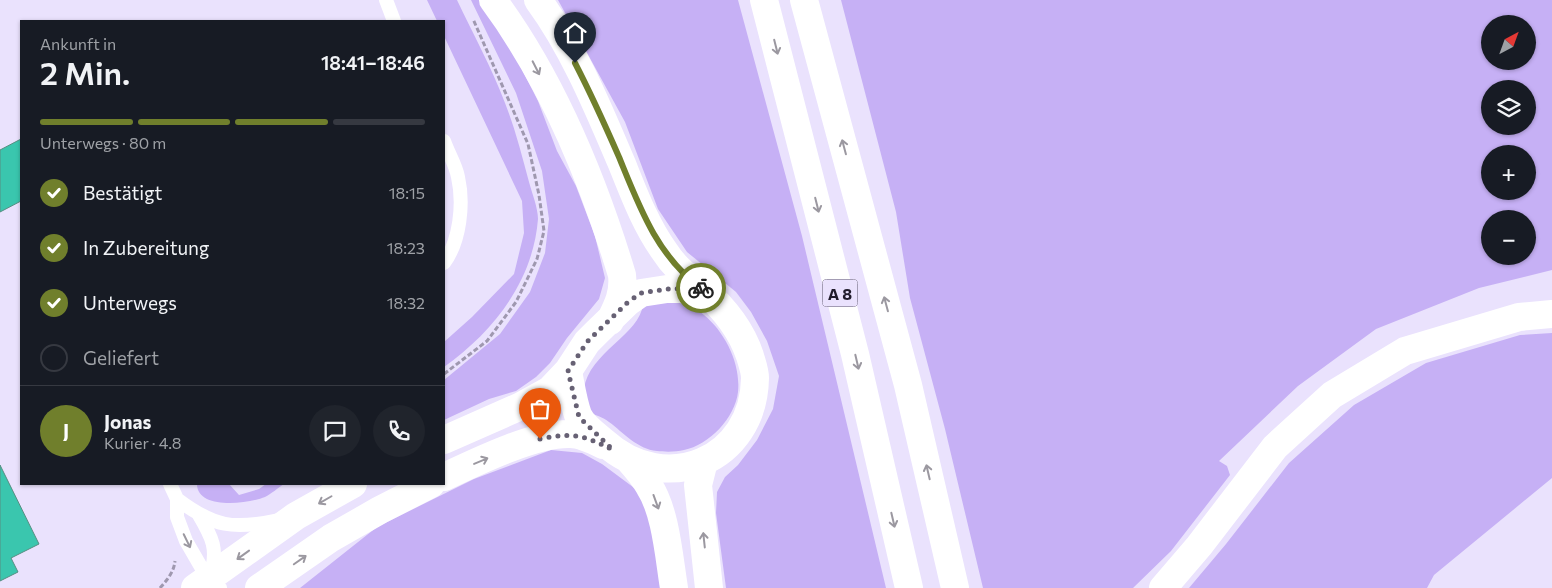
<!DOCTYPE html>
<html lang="de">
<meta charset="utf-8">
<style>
:root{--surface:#171b24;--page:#20242c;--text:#f1f3f6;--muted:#9ea1a6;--line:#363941;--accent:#707f2c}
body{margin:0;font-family:Commissioner,sans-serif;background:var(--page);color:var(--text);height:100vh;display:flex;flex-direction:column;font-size:19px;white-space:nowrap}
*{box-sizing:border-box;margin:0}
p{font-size:16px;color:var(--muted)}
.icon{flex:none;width:28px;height:28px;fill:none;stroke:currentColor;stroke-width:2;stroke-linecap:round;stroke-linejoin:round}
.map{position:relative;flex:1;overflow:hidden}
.drawer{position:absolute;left:20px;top:20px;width:425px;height:465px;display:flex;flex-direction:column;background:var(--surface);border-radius:0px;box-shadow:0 1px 4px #0004}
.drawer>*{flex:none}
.needle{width:32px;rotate:41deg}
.fabs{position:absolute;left:1481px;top:15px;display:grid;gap:10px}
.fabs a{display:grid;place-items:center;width:55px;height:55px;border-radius:50%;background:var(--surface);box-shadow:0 1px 4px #0004;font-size:25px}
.pin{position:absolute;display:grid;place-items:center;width:42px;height:42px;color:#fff;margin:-51px -21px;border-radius:50% 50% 50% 0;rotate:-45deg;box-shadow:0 0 5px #0007}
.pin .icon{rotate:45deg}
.courier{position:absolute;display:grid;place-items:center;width:50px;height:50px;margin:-25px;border:4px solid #707f2c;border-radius:50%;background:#fff;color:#222;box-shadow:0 1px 6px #0007}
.summary em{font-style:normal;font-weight:600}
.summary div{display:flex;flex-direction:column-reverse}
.summary{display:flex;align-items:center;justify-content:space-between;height:85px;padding:0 20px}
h1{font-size:32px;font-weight:600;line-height:38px}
.bar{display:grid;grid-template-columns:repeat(4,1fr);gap:8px 5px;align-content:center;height:60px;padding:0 20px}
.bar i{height:6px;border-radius:4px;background:var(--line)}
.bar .on{background:var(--accent)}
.bar p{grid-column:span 4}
.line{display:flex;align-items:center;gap:12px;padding:0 20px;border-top:1px solid var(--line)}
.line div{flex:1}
.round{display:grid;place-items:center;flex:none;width:52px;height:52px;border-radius:26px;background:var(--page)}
ol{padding:0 20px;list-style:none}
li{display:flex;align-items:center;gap:15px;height:55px}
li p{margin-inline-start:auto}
li .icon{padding:5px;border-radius:50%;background:var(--accent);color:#fff;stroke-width:4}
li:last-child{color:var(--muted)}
li i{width:28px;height:28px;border:2px solid var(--line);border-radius:50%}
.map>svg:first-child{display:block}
</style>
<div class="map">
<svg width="1552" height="588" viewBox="0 0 1552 588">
<rect width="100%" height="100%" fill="#eae2fd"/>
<path fill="#c6b0f5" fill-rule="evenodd" d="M 427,0 L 457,0 C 473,34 492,68 505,103 C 515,128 522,156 529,182 C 532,193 538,208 538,219 C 533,282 493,332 444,367 L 444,342 L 472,317 L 514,274 L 524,233 L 522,201 L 444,36 L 444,21 L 437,21 Z
M 471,0 L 482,0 L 505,36 L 538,101 L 557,151 L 576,186 L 595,236 L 605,278 L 599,299 L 567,338 L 550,363 L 536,377 L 516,391 L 489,399 L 444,420 L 444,380 L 500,334 L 530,292 L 545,253 L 549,219 L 542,171 L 516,93 Z
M 558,0 L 738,0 L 802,236 L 886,588 L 726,588 L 716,513 L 717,492 L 725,477 L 738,465 L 757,440 L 773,409 L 779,376 L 767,341 L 751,312 L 736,292 L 687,252 L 658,209 L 625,122 Z
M 841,0 L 1552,0 L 1552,270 L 1479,288 L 1376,329 L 1298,386 L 1219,461 L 1227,466 L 1230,475 L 1171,551 L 1133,588 L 983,588 L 945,429 L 910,298 L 896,212 ZM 1490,24 L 1528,24 L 1528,61 L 1490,61 ZM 1490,89 L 1528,89 L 1528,126 L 1490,126 ZM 1490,154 L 1528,154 L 1528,191 L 1490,191 ZM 1490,219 L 1528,219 L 1528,256 L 1490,256 Z
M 677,302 C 686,305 696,308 704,315 C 725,332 741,364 738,392 C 735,418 709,445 684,450 C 676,452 665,452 657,451 C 637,449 624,433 609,422 C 603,417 595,415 588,412 C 587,405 584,396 584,389 C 589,352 640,335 643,304 Z
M 1552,333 L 1552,478 L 1434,575 L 1427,588 L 1189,588 L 1226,544 L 1289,463 L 1354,405 L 1426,363 L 1520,335 Z
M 551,450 L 582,453 L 602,464 L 637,490 L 648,507 L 662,588 L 300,588 L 377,527 L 474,479 Z
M 197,484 L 229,484 L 239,495 L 259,489 L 266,484 L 284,484 C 278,488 271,494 265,497 C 248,504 197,510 197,484 Z"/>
<path fill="#3ac6ae" stroke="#578e82" d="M 21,139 L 21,201 L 0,212 L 0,150 Z
M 0,465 L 39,544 L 11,558 L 18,572 L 0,581 Z"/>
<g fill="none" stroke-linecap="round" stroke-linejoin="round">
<path stroke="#9f98af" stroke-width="3" stroke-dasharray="5 2.5" stroke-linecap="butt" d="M 444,374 L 487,341 L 516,302 L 537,259 L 544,231 L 539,195 L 528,144 L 473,19
M 160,588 C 167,580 174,572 175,561"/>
<path stroke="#fff" stroke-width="14" d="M 386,0 L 394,21
M 444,141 C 448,153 456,165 458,177 C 464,204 460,241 444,263
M 170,484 L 177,499 L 177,517 L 186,541 L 208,579 L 220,588
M 177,499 C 214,527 233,530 279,520
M 199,515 C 212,537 219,550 210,575"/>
<path stroke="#fff" stroke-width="28" d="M 493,0 C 553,81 593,179 622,275 C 624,293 618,305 610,321
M 538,0 C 574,49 598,108 622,164 C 634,194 646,226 665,252 C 675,268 688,277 702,289 C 723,307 741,329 750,356 C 752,363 755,371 755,378 C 754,460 666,498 604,442 C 596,435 583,426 578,415 C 573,401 571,386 568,371
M 444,440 L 521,406 L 550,390 L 568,371 L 587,342 L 597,332 L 628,302 L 641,293 L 667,289 L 701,289
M 630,461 C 637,469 644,477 649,486 C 666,512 669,558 674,588
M 704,461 L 698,485 L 709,588
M 444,477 C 476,462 535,433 570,434 C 581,434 593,440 603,445
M 195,588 L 296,516 L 353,484
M 259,588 L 331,538 L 380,510 L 431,484
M 1163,588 L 1199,546 L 1275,447 L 1332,395 L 1405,351 L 1519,317 L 1552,314"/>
<path stroke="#fff" stroke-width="28" d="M 764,0 L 855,354 L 909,588
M 804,0 L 908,385 L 955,588"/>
</g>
<defs><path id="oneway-shaft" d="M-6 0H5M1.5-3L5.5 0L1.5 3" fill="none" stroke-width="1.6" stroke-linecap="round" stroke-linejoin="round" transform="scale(1.25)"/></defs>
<g stroke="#9b98a0">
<use href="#oneway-shaft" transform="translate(776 47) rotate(76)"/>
<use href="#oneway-shaft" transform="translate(536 68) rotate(63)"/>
<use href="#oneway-shaft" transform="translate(844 147) rotate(-105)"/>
<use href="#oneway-shaft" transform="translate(817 205) rotate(76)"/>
<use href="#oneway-shaft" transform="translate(886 304) rotate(-105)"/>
<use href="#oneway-shaft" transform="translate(857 362) rotate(77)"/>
<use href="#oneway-shaft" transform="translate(481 461) rotate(-23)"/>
<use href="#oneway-shaft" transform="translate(928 472) rotate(-103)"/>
<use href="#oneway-shaft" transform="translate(325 500) rotate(150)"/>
<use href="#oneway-shaft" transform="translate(656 502) rotate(70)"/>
<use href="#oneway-shaft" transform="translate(893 520) rotate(77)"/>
<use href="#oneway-shaft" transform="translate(704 540) rotate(-96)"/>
<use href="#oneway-shaft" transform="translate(187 541) rotate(64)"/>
<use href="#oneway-shaft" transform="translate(243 555) rotate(144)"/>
<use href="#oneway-shaft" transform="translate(300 560) rotate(-35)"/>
</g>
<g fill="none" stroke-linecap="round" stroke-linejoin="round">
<path stroke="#676174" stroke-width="5" stroke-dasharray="0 9" d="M 540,439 C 573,432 583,435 613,450 L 579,417 L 568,371 L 587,342 L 597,332 L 628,302 L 641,293 L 667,289 L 701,288"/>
<path stroke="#707f2c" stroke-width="6" d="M 575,63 C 591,94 605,125 619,157 C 639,206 657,256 701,288"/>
</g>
<g text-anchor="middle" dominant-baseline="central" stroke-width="4" stroke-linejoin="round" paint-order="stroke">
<rect fill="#eae2fd" stroke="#5d576a" stroke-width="1" x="822.5" y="279.5" width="35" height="27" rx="4"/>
<g font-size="16" font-weight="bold" fill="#201b2b">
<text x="840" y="293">A 8</text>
</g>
</g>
</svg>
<div class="fabs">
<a><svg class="needle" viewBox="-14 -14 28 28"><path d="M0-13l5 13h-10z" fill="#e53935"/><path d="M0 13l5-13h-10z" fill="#9ea1a6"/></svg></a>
<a><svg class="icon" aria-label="layers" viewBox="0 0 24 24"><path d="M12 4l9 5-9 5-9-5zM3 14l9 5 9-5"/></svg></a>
<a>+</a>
<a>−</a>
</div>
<div class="pin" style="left:540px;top:439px;background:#ea580c"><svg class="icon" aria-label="bag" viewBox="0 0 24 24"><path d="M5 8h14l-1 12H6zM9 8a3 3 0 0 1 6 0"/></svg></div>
<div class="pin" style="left:575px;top:63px;background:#1f2937"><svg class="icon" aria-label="home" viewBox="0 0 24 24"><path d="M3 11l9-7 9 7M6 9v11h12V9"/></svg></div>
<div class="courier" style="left:701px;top:288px"><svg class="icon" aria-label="bike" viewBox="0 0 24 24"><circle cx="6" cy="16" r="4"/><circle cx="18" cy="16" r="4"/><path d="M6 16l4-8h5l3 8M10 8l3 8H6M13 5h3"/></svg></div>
<section class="drawer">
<div class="summary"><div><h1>2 Min.</h1><p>Ankunft in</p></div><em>18:41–18:46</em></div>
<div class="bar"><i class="on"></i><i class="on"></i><i class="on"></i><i></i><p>Unterwegs · 80 m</p></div>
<ol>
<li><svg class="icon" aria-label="check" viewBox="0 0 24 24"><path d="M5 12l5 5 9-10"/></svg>Bestätigt<p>18:15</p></li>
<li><svg class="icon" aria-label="check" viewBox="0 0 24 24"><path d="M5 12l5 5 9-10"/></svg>In Zubereitung<p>18:23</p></li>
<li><svg class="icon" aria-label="check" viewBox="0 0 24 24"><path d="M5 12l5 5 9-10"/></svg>Unterwegs<p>18:32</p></li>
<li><i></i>Geliefert</li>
</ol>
<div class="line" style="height:90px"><b class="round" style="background:var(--accent);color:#fff">J</b><div><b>Jonas</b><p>Kurier · 4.8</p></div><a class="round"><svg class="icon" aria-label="chat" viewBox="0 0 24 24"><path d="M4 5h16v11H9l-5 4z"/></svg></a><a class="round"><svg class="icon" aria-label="phone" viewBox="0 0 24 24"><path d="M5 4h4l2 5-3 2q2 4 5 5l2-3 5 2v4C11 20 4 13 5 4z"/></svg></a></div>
</section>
</div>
